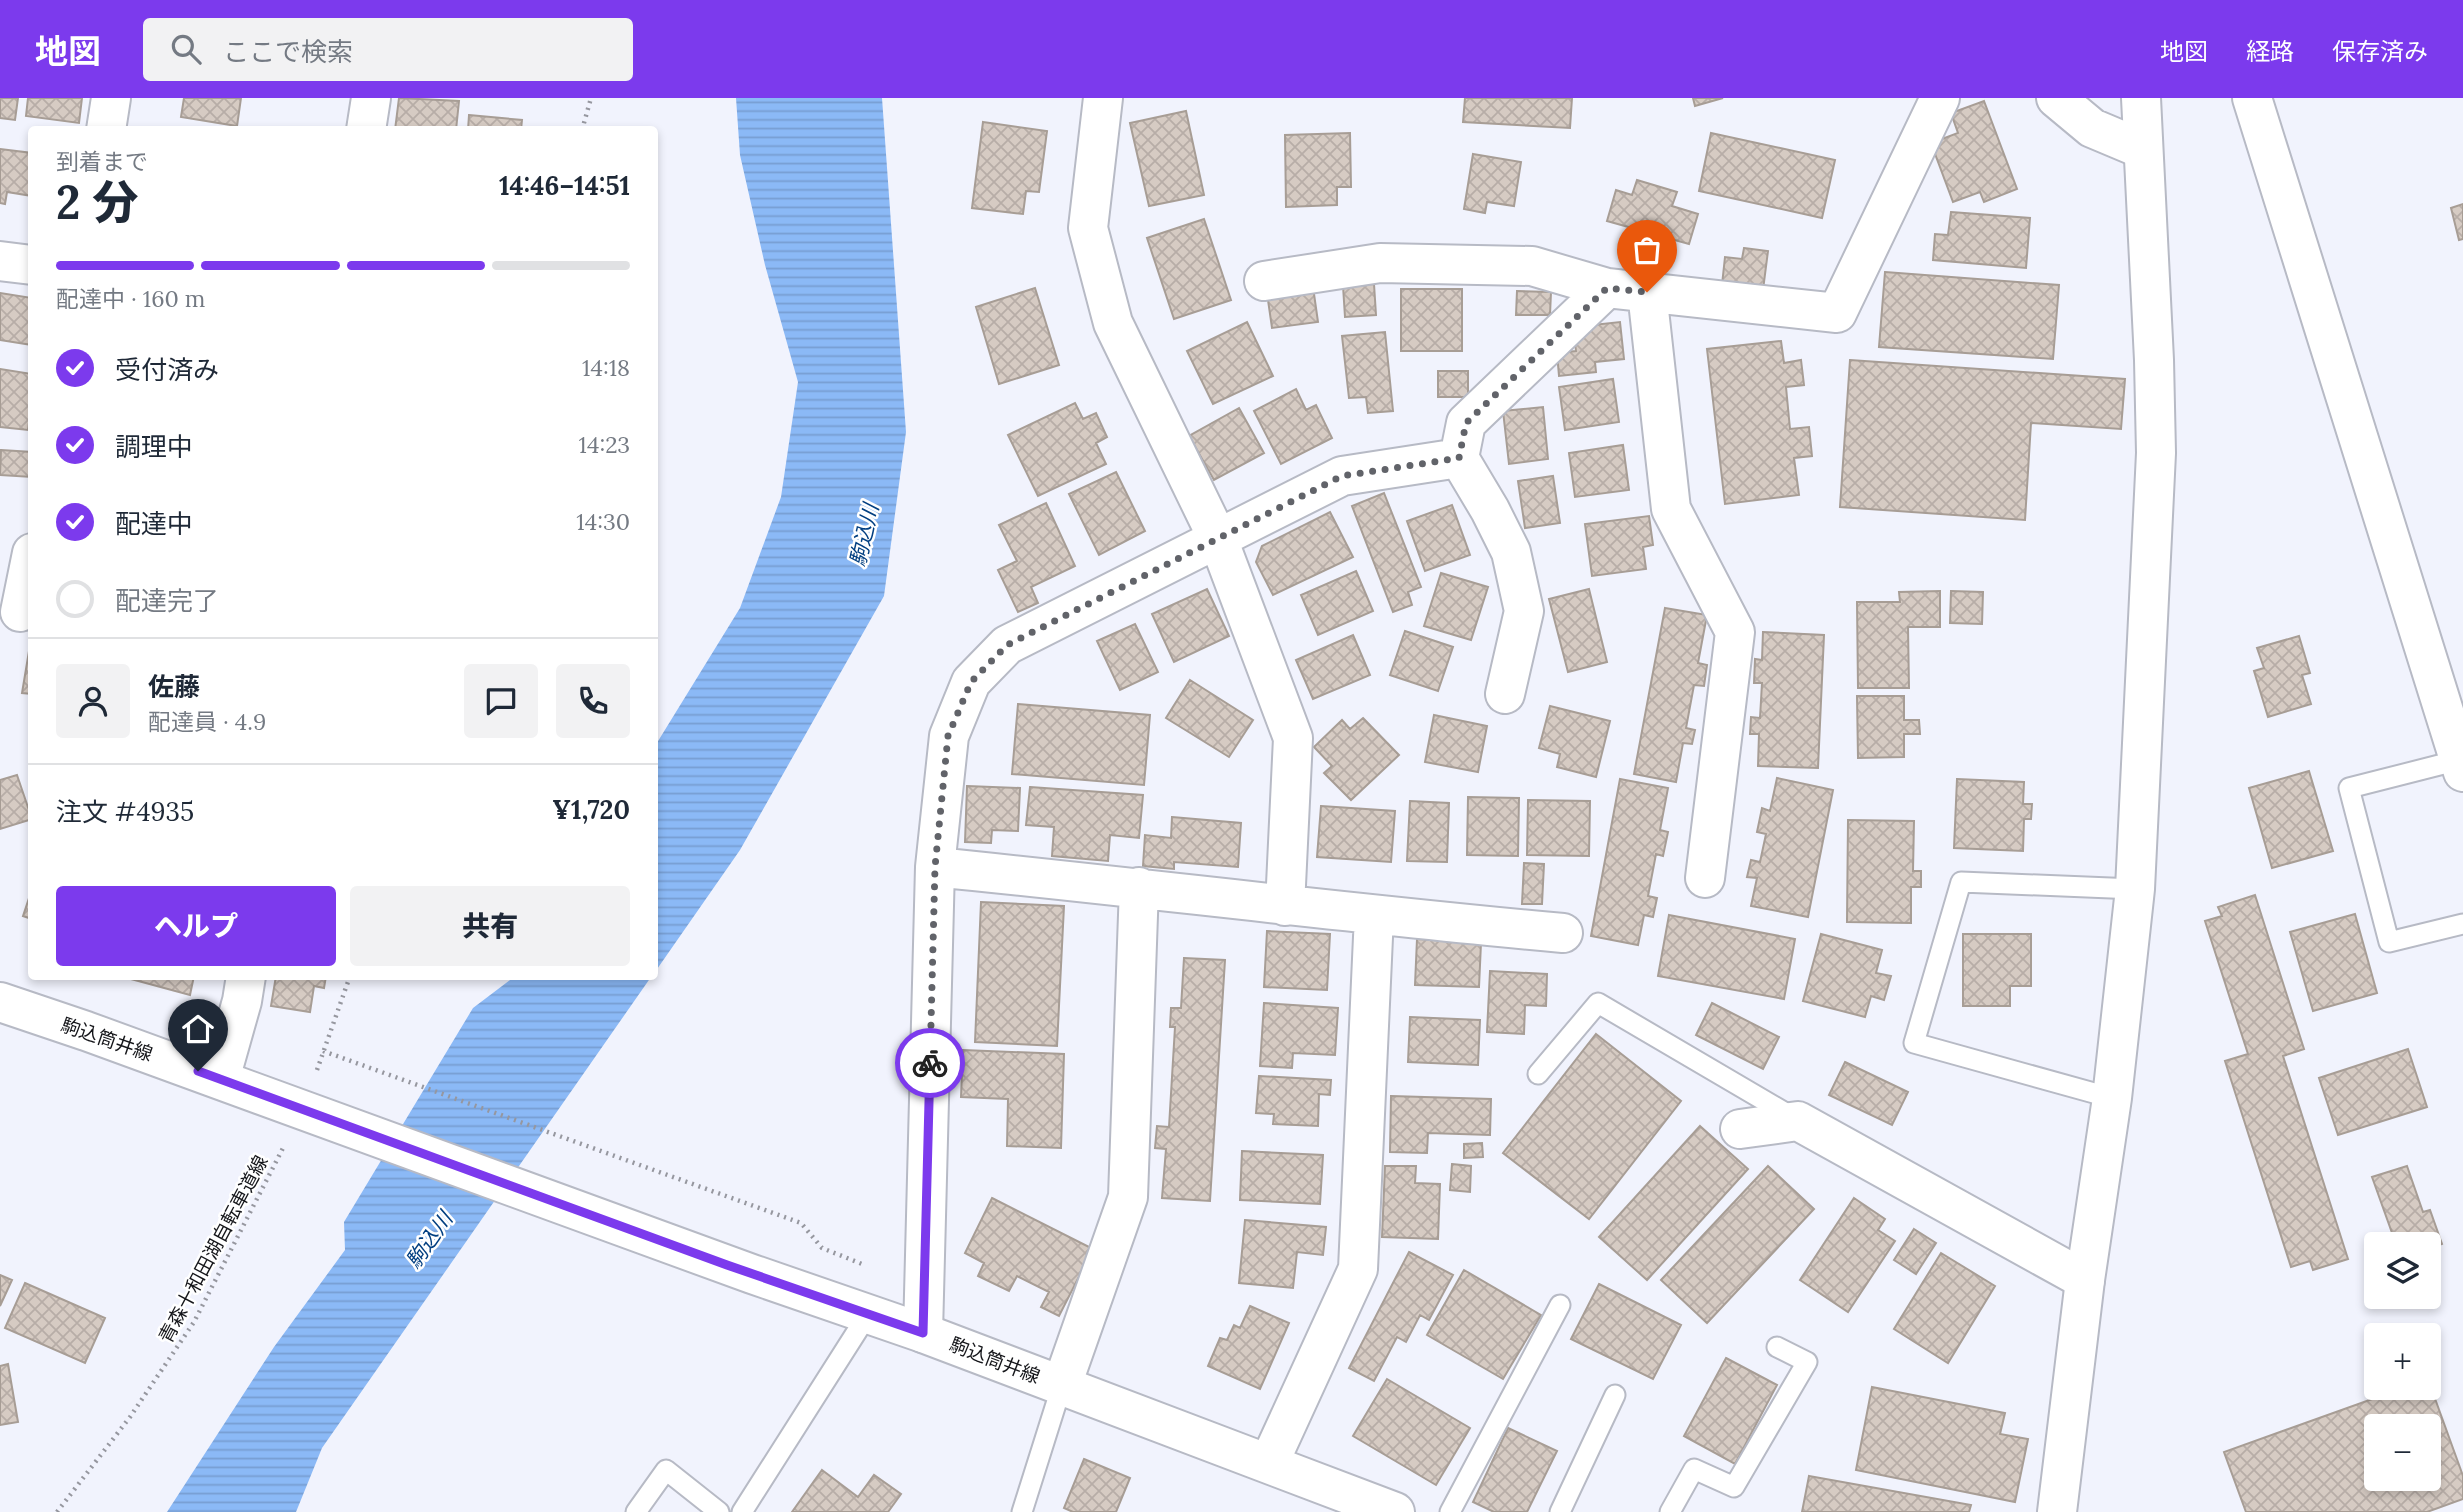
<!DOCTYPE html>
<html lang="ja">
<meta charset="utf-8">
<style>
:root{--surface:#fff;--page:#f2f2f3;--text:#1f2937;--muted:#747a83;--line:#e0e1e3;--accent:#7c3aed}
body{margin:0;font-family:Lora,"Noto Sans JP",serif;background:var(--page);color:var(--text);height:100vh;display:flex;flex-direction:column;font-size:26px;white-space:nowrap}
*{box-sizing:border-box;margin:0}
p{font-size:23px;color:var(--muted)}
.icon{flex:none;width:38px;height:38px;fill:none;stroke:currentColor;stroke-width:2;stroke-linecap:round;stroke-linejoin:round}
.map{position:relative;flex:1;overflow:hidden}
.panel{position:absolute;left:28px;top:28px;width:630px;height:854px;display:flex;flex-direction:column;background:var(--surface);border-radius:7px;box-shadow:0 4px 10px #0003}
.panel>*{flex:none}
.tools{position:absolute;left:2364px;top:1134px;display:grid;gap:14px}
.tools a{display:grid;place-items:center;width:77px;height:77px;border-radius:7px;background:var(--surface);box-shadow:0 4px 10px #0003;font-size:35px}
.pin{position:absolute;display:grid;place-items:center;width:60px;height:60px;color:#fff;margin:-72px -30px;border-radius:50% 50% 50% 0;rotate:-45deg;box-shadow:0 0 7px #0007}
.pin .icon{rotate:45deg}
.courier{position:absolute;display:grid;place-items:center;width:70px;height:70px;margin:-35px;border:5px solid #7c3aed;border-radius:50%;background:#fff;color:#222;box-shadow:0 2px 9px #0007}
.summary em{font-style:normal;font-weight:800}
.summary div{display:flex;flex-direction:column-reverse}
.summary{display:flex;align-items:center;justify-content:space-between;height:119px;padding:0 28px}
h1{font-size:46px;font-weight:800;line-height:52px}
.bar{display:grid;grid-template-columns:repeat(4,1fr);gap:10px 7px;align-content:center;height:84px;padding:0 28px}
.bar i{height:9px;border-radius:5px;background:var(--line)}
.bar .on{background:var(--accent)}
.bar p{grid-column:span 4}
.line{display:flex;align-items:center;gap:18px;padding:0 28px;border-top:2px solid var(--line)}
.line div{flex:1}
.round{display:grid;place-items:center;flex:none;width:74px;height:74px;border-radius:7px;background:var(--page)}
ol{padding:0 28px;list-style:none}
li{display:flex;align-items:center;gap:21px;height:77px}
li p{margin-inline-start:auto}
li .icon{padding:7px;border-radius:50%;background:var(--accent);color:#fff;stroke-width:4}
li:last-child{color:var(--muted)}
li i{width:38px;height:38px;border:4px solid var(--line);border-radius:50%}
.button{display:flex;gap:14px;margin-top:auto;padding:14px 28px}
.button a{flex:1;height:80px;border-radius:7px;background:var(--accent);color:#fff;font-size:28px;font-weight:800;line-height:80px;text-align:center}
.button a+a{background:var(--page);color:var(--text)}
header{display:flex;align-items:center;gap:42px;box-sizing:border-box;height:98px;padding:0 35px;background:var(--accent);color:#fff}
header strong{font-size:33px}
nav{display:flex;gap:38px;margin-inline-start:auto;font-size:24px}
.search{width:490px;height:63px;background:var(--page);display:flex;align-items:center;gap:18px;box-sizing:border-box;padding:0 24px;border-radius:7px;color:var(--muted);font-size:26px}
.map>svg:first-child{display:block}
</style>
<header>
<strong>地図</strong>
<div class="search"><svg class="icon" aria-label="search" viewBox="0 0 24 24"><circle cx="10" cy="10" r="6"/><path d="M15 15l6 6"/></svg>ここで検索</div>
<nav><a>地図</a><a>経路</a><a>保存済み</a></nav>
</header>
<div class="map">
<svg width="2463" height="1414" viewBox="0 0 2463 1414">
<defs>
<pattern id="water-rules" width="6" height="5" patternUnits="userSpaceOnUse" patternTransform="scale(1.75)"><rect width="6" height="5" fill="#8bb9f6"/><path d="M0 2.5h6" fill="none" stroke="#779ed2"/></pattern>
<pattern id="building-cross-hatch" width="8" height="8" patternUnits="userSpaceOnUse" patternTransform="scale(1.75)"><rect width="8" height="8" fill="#d6cbc3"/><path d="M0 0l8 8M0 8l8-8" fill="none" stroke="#b7ada7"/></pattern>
</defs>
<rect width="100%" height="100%" fill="#f1f3fd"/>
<path fill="url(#water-rules)" d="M 736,0 L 882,0 L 906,334 L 884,498 L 740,752 L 655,874 L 655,648 L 740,510 L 781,399 L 798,284 L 765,167 L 740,57 Z
M 514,879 L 651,879 L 322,1350 L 296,1414 L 167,1414 L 274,1249 L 345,1152 L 344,1124 L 473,910 Z"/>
<path fill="url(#building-cross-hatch)" stroke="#a79d95" stroke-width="2" fill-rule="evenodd" d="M 0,0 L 18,0 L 15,22 L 0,20 Z
M 28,0 L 82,0 L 79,25 L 26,18 Z
M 184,0 L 241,0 L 237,28 L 181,19 Z
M 399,0 L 459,3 L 456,32 L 395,32 Z
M 1465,0 L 1572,0 L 1570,30 L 1463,24 Z
M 1693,0 L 1723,0 L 1695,8 Z
M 1984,3 L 2017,91 L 1984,104 L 1980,94 L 1953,104 L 1931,45 L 1958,35 L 1951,15 Z
M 1186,13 L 1204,97 L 1149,108 L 1130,25 Z
M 469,17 L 522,22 L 521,32 L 468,32 Z
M 983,24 L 1047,33 L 1039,94 L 1026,93 L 1023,116 L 972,110 Z
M 1350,35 L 1351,89 L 1337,89 L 1337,107 L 1286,109 L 1285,37 Z
M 1711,35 L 1835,62 L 1822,120 L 1699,93 Z
M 0,51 L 32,55 L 32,98 L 7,94 L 5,106 L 0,105 Z
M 1473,56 L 1521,64 L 1514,108 L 1487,104 L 1485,115 L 1464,111 Z
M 1637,82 L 1677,94 L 1672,108 L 1698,116 L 1689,146 L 1607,123 L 1616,92 L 1632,97 Z
M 2463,106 L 2463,141 L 2459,142 L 2451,110 Z
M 1951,114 L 2030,120 L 2026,170 L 1933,162 L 1935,136 L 1948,137 Z
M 1204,121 L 1231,202 L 1174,221 L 1147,140 Z
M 1744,150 L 1768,153 L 1763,192 L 1722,187 L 1725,159 L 1742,161 Z
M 1885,174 L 2059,187 L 2053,261 L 1879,249 Z
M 1374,186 L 1376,217 L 1345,219 L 1343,188 Z
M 1313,189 L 1318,224 L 1272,230 L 1267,195 Z
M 1035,190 L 1059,267 L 999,286 L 976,209 Z
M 1401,191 L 1462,191 L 1462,253 L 1401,253 Z
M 1517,193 L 1551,194 L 1550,217 L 1516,217 Z
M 0,195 L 32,200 L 32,247 L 0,242 Z
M 1247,224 L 1273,278 L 1213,306 L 1187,253 Z
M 1620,224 L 1624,261 L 1595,264 L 1596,274 L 1559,278 L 1557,255 L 1576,253 L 1574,236 L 1584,228 Z
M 1385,234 L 1393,313 L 1368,315 L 1366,299 L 1349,300 L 1342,238 Z
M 1781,243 L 1784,265 L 1801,262 L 1804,287 L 1786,289 L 1790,331 L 1809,329 L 1812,358 L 1794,360 L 1799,397 L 1725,406 L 1707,251 Z
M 1850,262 L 2125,281 L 2121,331 L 2031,325 L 2025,422 L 1840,409 Z
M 0,271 L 32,276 L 32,302 L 28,332 L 0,329 Z
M 1438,273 L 1468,273 L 1468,299 L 1438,299 Z
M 1613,281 L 1619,324 L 1565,332 L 1559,289 Z
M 1296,291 L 1306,312 L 1316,307 L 1332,340 L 1281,366 L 1254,313 Z
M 1075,305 L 1083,321 L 1096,315 L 1107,339 L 1096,345 L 1106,366 L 1038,398 L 1008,337 Z
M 1543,309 L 1548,361 L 1509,366 L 1503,313 Z
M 1239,310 L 1264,355 L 1214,382 L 1189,338 Z
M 1623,347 L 1629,392 L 1575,399 L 1569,355 Z
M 1,352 L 32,354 L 32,379 L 0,377 Z
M 1116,374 L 1145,433 L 1099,457 L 1069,396 Z
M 1553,378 L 1560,425 L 1525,430 L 1518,383 Z
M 1384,395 L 1421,489 L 1408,494 L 1412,507 L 1393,514 L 1352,408 Z
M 1046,405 L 1075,468 L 1031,489 L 1038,505 L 1018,514 L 998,472 L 1017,463 L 999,427 Z
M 1452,407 L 1470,457 L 1425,473 L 1407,423 Z
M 1330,414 L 1353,459 L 1273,497 L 1256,464 L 1262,448 Z
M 1649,418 L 1653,447 L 1643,449 L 1646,471 L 1592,478 L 1585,426 Z
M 1356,473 L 1373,513 L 1318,537 L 1301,497 Z
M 1441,475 L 1488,489 L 1471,542 L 1424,528 Z
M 1207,491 L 1229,538 L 1174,564 L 1152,516 Z
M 1589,491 L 1607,564 L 1568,574 L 1549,501 Z
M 1940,493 L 1940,529 L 1908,529 L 1909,590 L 1858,590 L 1857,504 L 1900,504 L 1899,494 Z
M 1951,493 L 1983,494 L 1982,526 L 1950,525 Z
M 1665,510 L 1707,517 L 1698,565 L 1707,567 L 1704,588 L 1694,587 L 1686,630 L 1695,632 L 1692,646 L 1683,645 L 1676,684 L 1634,676 Z
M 1135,526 L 1158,574 L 1120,592 L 1097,543 Z
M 1405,533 L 1453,549 L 1438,593 L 1390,577 Z
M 1763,534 L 1824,537 L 1818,670 L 1758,668 L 1759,636 L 1750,636 L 1751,619 L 1760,620 L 1762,585 L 1754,585 L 1755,561 L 1762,562 Z
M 1353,537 L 1370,577 L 1313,601 L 1296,562 Z
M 2299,538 L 2310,575 L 2302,577 L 2311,606 L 2268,619 L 2254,573 L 2264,570 L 2257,550 Z
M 29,553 L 32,553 L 32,596 L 22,595 Z
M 1190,582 L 1253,622 L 1229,659 L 1166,620 Z
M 1857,598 L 1904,598 L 1904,622 L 1919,622 L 1920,636 L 1904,636 L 1904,659 L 1858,660 Z
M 1018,606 L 1150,617 L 1144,687 L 1012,676 Z
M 1550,608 L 1610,623 L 1596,679 L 1557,669 L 1560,656 L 1539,650 Z
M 1434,617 L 1487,628 L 1478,674 L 1425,664 Z
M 1363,620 L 1399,657 L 1351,702 L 1324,675 L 1332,668 L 1314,649 L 1342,622 L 1350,631 Z
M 2309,673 L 2333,753 L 2272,770 L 2249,690 Z
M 17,677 L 32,721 L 0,731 L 0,682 Z
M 1777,680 L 1833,692 L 1808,819 L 1751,808 L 1757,780 L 1747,779 L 1751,762 L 1760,764 L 1766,736 L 1757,734 L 1762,710 L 1770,713 Z
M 1620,681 L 1668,690 L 1660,732 L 1668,734 L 1663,758 L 1656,756 L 1648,798 L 1657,800 L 1653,819 L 1644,817 L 1638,847 L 1591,838 Z
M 1957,681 L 2024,684 L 2023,706 L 2032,706 L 2031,721 L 2024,721 L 2023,753 L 1954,750 Z
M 967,688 L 1020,690 L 1018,733 L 992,732 L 991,745 L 965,744 Z
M 1030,689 L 1143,697 L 1139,740 L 1110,737 L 1108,763 L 1052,758 L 1054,729 L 1026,727 Z
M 1468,699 L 1519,700 L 1518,758 L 1467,757 Z
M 1528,702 L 1590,703 L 1589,758 L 1527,757 Z
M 1410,703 L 1449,705 L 1447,764 L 1407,763 Z
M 1321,708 L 1395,713 L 1391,764 L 1317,759 Z
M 1172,719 L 1241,725 L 1238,769 L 1174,764 L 1174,771 L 1143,768 L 1145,737 L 1171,740 Z
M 1848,722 L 1914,723 L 1913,773 L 1921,773 L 1921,789 L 1911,789 L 1911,825 L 1847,824 Z
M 1524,765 L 1544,766 L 1542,806 L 1522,806 Z
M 32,791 L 32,821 L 23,818 Z
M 2255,797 L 2304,951 L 2283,958 L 2348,1161 L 2313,1172 L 2310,1163 L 2291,1169 L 2225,963 L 2248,956 L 2205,823 L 2222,818 L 2218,809 Z
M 981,804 L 1064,808 L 1057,948 L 975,944 Z
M 2355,816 L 2377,895 L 2313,913 L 2290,834 Z
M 1669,817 L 1795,841 L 1784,901 L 1658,878 Z
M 1267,833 L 1330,836 L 1327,892 L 1264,889 Z
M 1821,836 L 1882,852 L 1876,875 L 1891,878 L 1884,902 L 1871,898 L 1865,919 L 1803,903 Z
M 1963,836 L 2031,836 L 2031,888 L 2010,888 L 2010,908 L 1963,908 Z
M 1417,841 L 1481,845 L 1479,889 L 1415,887 Z
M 1184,860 L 1225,862 L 1210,1103 L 1162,1100 L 1166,1051 L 1155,1050 L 1157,1028 L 1169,1029 L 1175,929 L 1170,929 L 1171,910 L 1181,910 Z
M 1490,873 L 1547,876 L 1546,908 L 1525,907 L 1524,936 L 1487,934 Z
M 132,878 L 194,878 L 190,897 L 131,881 Z
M 276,878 L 326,878 L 324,890 L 314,888 L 310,914 L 271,908 Z
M 1264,905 L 1338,910 L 1335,957 L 1293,955 L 1292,970 L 1260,968 Z
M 1712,905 L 1779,939 L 1763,971 L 1696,937 Z
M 1410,919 L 1480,922 L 1478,967 L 1408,964 Z
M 1596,936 L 1681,1003 L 1589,1121 L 1503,1055 Z
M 2408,951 L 2427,1009 L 2338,1037 L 2319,980 Z
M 963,952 L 1064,956 L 1061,1050 L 1007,1048 L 1008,1001 L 961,999 Z
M 1845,964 L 1908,994 L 1892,1027 L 1829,997 Z
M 1259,978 L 1331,982 L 1330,997 L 1319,996 L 1318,1028 L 1273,1026 L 1274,1016 L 1256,1015 Z
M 1391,998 L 1491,1001 L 1490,1037 L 1428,1035 L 1427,1055 L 1390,1054 Z
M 1700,1028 L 1748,1071 L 1647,1182 L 1599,1139 Z
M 1482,1045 L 1483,1059 L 1464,1060 L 1464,1046 Z
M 1242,1053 L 1323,1057 L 1320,1106 L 1240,1102 Z
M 1452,1066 L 1471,1068 L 1470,1094 L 1450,1092 Z
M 1385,1068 L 1416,1068 L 1415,1085 L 1440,1086 L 1438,1141 L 1382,1139 Z
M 1768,1068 L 1814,1111 L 1707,1225 L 1661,1182 Z
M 2407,1068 L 2423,1114 L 2430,1112 L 2442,1146 L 2429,1151 L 2429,1146 L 2396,1146 L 2372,1079 Z
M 992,1100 L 1093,1151 L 1059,1218 L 1041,1209 L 1049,1194 L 1017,1178 L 1009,1193 L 978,1178 L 984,1165 L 965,1155 Z
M 1854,1100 L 1885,1121 L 1878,1132 L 1895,1143 L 1848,1214 L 1800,1182 Z
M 1245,1122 L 1326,1129 L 1323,1157 L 1297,1154 L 1293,1190 L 1239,1185 Z
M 1914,1131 L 1936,1145 L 1916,1176 L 1894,1162 Z
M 1409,1154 L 1453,1177 L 1429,1222 L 1420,1217 L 1406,1244 L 1397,1239 L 1374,1283 L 1349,1270 Z
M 1941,1155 L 1995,1188 L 1948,1265 L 1894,1231 Z
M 1464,1172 L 1541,1217 L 1503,1281 L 1427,1237 Z
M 0,1177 L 12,1182 L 0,1208 Z
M 25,1185 L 105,1220 L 85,1265 L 5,1230 Z
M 1599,1186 L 1681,1227 L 1653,1281 L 1571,1241 Z
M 1250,1208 L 1289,1225 L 1260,1291 L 1208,1268 L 1220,1240 L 1227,1242 L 1234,1227 L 1240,1230 Z
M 1726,1260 L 1777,1287 L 1735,1366 L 1684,1338 Z
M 8,1266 L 18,1324 L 0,1327 L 0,1268 Z
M 1387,1281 L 1470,1330 L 1436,1387 L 1353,1338 Z
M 2429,1284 L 2463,1378 L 2463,1401 L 2427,1414 L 2246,1414 L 2224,1354 L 2403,1290 L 2429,1290 ZM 2376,1328 L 2429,1328 L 2429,1381 L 2376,1381 Z
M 1872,1289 L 2005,1315 L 2000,1336 L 2028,1341 L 2015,1404 L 1856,1372 Z
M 1508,1330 L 1557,1353 L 1527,1414 L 1494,1414 L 1473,1404 Z
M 1084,1361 L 1130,1380 L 1116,1414 L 1073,1414 L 1064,1410 Z
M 822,1372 L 858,1399 L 874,1377 L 901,1396 L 888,1414 L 792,1414 Z
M 1809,1378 L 1971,1407 L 1969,1414 L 1802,1414 Z"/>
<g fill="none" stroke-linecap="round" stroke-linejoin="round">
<g stroke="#b7bac5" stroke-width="23">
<path id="lane" d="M 2459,662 L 2349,690 L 2389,844 L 2463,826
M 1538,976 L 1598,905 L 1794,1020
M 2112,1000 L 1914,945 L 1961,784 L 2135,791
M 636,1414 L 666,1372 L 719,1414
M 742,1414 L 868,1216
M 1022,1414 L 1062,1287
M 1450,1414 L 1560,1207
M 1560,1414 L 1615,1297
M 1670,1414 L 1694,1371 L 1734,1389 L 1807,1264 L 1777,1249"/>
</g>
<g stroke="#b7bac5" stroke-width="42">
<path id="street" d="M 1103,0 L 1088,130 L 1113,225 L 1218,441 L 1293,640 L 1285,808
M 2056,0 L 2092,30 L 2142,51
M 106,32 L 111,0
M 366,32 L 371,0
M 0,163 L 32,167
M 1264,183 L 1380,165 L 1532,168 L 1607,190 L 1837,215 L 1940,0
M 1647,194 L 1671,411 L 1735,534 L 1705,780
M 1459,360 L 1466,325 L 1607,190
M 20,514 L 32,455
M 935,769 C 1144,790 1353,816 1563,835
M 220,981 L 242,903 L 246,878
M 1740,1031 L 1798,1023 L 2085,1182
M 923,1235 L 935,769 L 949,638 L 971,584 L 1007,547 L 1342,378 L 1459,360 L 1490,412 L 1511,454 L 1524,513 L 1505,596
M 1062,1287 L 1128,1099 L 1139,789
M 1269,1365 L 1358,1171 L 1374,817"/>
</g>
<g stroke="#b7bac5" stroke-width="42">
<path id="secondary" d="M 2252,0 L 2463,674
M 0,904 L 86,933 L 752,1176 L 923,1235 L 1395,1414
M 2057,1414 L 2085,1182 L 2112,1000 L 2135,791 L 2156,355 L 2154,262 L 2141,0"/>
</g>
<path stroke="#96979f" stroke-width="4.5" stroke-dasharray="2 5" stroke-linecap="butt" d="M 582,32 L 591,0
M 323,953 L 801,1125 L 822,1150 L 862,1166
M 317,972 L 350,878
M 57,1414 L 130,1319 L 194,1224 L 283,1050"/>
<use href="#lane" stroke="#fff" stroke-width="19"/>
<use href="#street" stroke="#fff" stroke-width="38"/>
<use href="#secondary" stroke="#fff" stroke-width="38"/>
</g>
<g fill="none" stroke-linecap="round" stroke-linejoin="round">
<path stroke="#616369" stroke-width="7" stroke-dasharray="0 12.6" d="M 930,965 L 935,769 L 948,638 L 971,584 L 1007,547 L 1342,378 L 1459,360 L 1466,325 L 1607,190 L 1647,194"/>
<path stroke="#7c3aed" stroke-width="9" d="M 198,973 L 727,1167 L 923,1235 L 930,965"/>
</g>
<g text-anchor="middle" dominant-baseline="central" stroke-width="5" stroke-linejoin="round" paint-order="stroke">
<g font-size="19" fill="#141519" stroke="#fff">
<text transform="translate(107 941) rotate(19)">駒込筒井線</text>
<text transform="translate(213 1151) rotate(-62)">青森十和田湖自転車道線</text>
<text transform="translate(995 1262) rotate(21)">駒込筒井線</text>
</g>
<g font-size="21" font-style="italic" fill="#023f81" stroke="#fff">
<text transform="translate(864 437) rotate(-77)">駒込川</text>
<text transform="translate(429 1142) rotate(-55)">駒込川</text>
</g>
</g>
</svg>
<div class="tools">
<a><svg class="icon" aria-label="layers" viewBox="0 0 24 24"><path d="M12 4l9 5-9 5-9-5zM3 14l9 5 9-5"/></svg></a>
<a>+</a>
<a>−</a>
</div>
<div class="pin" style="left:1647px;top:194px;background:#ea580c"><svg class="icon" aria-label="bag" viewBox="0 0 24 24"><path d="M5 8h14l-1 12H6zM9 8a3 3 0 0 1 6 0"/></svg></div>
<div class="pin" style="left:198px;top:973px;background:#1f2937"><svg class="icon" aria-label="home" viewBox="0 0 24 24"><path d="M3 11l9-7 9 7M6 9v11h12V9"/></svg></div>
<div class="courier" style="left:930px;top:965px"><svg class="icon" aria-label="bike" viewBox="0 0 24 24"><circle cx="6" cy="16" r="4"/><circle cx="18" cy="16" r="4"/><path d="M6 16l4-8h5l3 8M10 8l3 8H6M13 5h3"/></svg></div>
<section class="panel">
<div class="summary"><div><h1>2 分</h1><p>到着まで</p></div><em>14:46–14:51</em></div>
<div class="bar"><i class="on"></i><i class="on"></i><i class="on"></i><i></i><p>配達中 · 160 m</p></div>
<ol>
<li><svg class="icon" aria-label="check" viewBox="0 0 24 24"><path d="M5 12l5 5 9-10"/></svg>受付済み<p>14:18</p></li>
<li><svg class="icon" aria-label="check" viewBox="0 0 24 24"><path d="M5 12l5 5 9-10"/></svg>調理中<p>14:23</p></li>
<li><svg class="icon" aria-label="check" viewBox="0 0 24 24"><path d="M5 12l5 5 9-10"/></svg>配達中<p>14:30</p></li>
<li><i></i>配達完了</li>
</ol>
<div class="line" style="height:126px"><a class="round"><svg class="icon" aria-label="person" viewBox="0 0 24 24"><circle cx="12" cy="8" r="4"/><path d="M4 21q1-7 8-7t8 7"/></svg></a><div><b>佐藤</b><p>配達員 · 4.9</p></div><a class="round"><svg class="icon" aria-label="chat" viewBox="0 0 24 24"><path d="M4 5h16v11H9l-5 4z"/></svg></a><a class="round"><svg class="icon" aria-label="phone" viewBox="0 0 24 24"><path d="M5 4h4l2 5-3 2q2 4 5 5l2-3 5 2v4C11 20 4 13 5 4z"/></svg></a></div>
<div class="line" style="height:91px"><div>注文 #4935</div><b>¥1,720</b></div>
<div class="button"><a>ヘルプ</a><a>共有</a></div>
</section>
</div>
